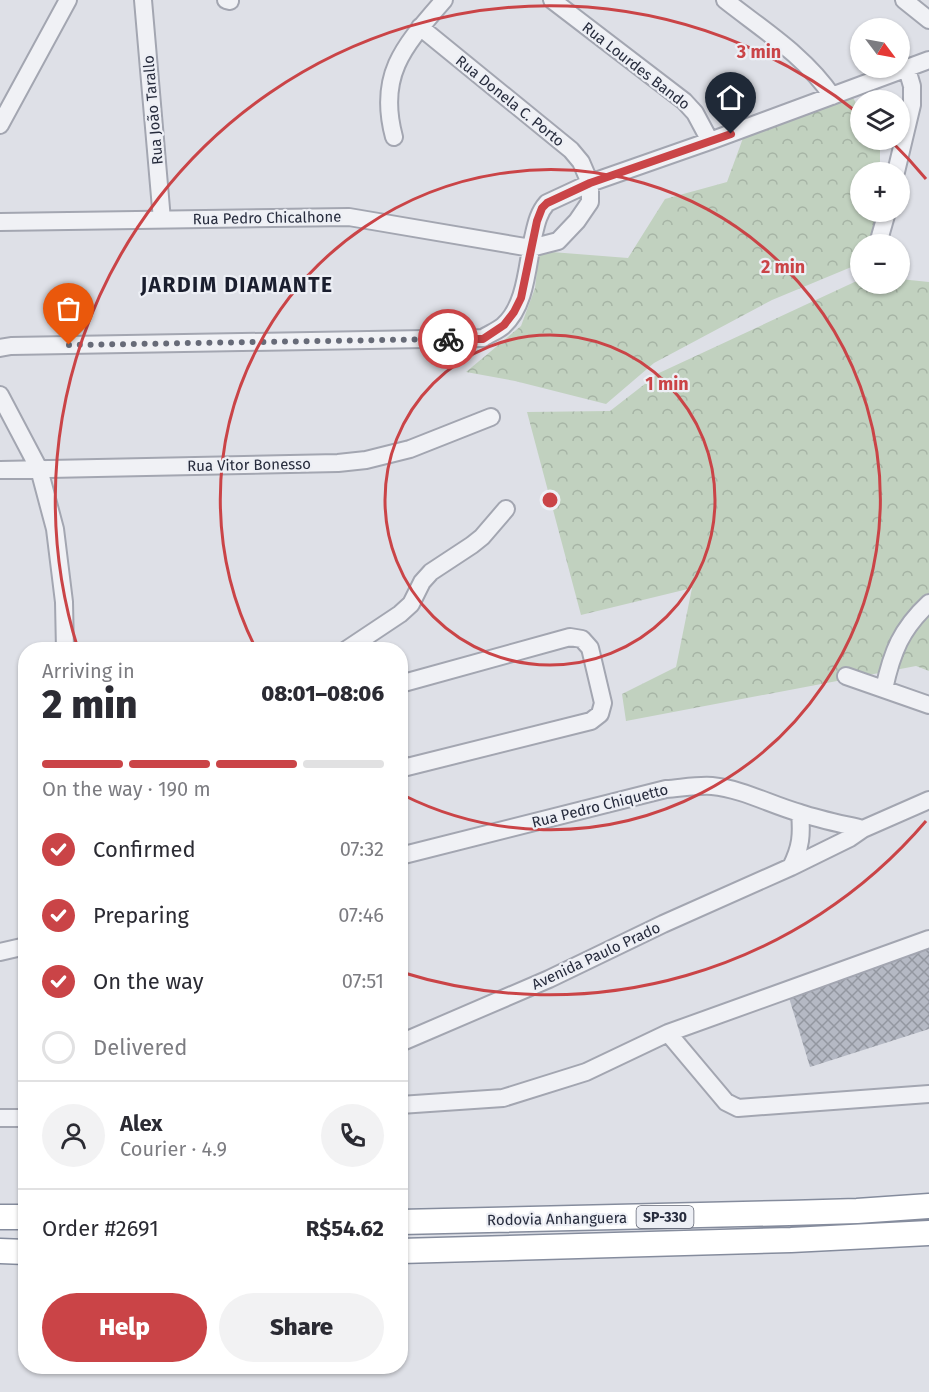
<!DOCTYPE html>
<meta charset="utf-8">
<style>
:root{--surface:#fff;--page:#f2f2f3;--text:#2b2b33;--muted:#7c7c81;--line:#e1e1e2;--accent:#ca4447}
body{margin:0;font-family:"Fira Sans",sans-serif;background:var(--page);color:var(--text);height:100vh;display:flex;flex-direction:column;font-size:22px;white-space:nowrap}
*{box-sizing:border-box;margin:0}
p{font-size:20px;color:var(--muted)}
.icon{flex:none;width:33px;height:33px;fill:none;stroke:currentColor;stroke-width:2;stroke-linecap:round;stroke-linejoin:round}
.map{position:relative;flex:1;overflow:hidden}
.panel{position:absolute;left:18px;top:642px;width:390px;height:732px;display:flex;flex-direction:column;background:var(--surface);border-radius:24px;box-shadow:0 2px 4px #0004}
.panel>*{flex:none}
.needle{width:39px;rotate:122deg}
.controls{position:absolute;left:850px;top:18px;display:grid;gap:12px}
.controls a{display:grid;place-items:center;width:60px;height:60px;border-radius:50%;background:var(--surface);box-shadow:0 2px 4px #0004;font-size:30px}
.pin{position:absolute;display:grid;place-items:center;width:51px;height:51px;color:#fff;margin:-62px -26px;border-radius:50% 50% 50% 0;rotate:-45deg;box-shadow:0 0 6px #0007}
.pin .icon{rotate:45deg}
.courier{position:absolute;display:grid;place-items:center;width:60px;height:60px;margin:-30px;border:4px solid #ca4447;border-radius:50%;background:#fff;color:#222;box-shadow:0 2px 8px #0007}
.summary em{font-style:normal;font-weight:800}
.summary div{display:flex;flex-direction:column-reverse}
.summary{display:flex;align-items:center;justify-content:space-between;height:102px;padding:0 24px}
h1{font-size:39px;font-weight:800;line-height:45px}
.bar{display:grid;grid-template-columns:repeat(4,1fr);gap:9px 6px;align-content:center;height:72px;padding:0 24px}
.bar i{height:8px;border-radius:4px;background:var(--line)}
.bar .selected{background:var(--accent)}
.bar p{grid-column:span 4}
.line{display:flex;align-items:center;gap:15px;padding:0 24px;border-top:2px solid var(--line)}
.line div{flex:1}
.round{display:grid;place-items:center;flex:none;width:63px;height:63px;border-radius:32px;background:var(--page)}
ol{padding:0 24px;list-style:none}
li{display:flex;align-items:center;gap:18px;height:66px}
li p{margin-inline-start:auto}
li .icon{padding:6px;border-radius:50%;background:var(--accent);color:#fff;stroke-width:4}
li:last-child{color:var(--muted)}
li i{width:33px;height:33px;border:3px solid var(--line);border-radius:50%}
.action{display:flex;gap:12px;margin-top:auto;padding:12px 24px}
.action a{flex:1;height:69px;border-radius:36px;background:var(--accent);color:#fff;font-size:24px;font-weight:800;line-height:69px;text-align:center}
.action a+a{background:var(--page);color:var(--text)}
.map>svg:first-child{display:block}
</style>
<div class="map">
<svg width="929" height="1392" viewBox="0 0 929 1392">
<defs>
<pattern id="park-crowns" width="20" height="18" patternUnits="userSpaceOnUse" patternTransform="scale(1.5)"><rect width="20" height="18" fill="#c1d1bf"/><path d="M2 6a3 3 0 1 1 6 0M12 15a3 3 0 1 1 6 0" fill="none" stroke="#a6b4a5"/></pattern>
<pattern id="building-cross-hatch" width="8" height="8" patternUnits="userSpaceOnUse" patternTransform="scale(1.5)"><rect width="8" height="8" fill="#b5b9c4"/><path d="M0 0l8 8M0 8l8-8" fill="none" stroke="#9397a0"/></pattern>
</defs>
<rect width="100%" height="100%" fill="#dee0e7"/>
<path fill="url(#park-crowns)" d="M 852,96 L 861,112 L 861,140 L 875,140 L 880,149 L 880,172 L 861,172 L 861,212 L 878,212 L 875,244 L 861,244 L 861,263 L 772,300 L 654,363 L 606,404 L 515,381 L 466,372 L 521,326 L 535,288 L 539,251 L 628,258 L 665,199 L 727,182 L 747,127 Z
M 861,279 L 861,284 L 900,284 L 900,279 L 929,282 L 929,671 L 916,666 L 626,721 L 622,694 L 676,667 L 692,588 L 581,615 L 527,412 L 610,411 L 659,373 Z"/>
<path fill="url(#building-cross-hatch)" d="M 929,946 L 929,1029 L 810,1067 L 787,991 Z"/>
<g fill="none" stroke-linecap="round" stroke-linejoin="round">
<g stroke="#a3a6b1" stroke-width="20">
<path id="minor" d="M 143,0 L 162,220
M 226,0 L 230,1
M 552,0 L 684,101 L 695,113 L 710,141
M 725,0 C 763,30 805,56 832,96
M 904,0 L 929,20
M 0,125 L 68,0
M 394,137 C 377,74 405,45 444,0
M 896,172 L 912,105 L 912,86 L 907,69
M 0,222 L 349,217 L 531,248 L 558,241 L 577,221 L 590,202 L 590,183 L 581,162 L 571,150 L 420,27
M 879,240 L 887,212
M 0,348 L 11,346 L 483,338 C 489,334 497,331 503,326 C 526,306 527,266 533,238 C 536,225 538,213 547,203 L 590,183 L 710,141 L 929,60
M 0,395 L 39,469 L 55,529 L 64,602 L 65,650
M 0,470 L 338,463 L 366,460 L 410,449 L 491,417
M 346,650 L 400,614 L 411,604 L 422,582 L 431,572 L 472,545 L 482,537 L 506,509
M 846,676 L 929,705
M 400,684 L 570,637 L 582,639 L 590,648 L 603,703 L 600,714 L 591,721 L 407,767 L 400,764
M 884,689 C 892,652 901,629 929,603
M 400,856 L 666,789 C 681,788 697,785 712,786 C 743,789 771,805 800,813 C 821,820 842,824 863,829
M 791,867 C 801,847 802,835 800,813
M 0,952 L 26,946
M 668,1033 L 726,1102 L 738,1108 L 929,1094
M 400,1043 L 549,979 L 663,924 L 791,867 L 850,838 L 863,829 L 929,800
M 400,1105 L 503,1098 L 586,1072 L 668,1033 L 929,939
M 0,1118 L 26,1118"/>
</g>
<g stroke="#858c9d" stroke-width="27">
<path id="highway" d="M 0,1217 L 26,1217
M 400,1222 L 789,1213 L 857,1211 L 929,1206
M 0,1251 L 26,1252
M 400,1251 L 791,1240 L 929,1233"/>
</g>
<use href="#minor" stroke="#f0f1f5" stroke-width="16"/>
<use href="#highway" stroke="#fff" stroke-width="24"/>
</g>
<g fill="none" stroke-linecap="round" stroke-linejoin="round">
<path stroke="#676b78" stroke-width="6" stroke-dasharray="0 10.8" d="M 69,345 L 448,339"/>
<path stroke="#ca4447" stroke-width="8" d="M 448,339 L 483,339 L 504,325 L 514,312 L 521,298 L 537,221 L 542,208 L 547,203 L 590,183 L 731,134"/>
</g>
<g fill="none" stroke="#ca4447" stroke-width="3">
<circle cx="550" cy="500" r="165"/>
<path d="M255 647A330 330 0 1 1 403 795"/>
<path d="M926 821A495 495 0 0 1 401 972M78 649A495 495 0 0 1 858 113M891 141A495 495 0 0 1 926 179"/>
</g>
<g text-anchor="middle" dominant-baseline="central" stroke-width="4.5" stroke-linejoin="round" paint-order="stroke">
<rect fill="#edeff5" stroke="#626674" stroke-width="1.5" x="636.5" y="1206" width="57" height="22" rx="4.5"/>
<g font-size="14" font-weight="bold" fill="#272c3d">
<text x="665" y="1217">SP-330</text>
</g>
<g font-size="15" fill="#272c3d" stroke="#edeff5">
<text transform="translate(636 66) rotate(38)">Rua Lourdes Bando</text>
<text transform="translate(510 101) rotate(39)">Rua Donela C. Porto</text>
<text transform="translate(153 110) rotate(-95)">Rua João Tarallo</text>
<text transform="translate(267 218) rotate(-1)">Rua Pedro Chicalhone</text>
<text transform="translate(249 465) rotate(-1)">Rua Vitor Bonesso</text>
<text transform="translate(600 806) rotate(-14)">Rua Pedro Chiquetto</text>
<text transform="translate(596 956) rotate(-25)">Avenida Paulo Prado</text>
<text transform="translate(557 1219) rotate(-1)">Rodovia Anhanguera</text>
</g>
<g font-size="21" font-weight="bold" letter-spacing="1.5" fill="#1a1e2e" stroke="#edeff5">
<text x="237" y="285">JARDIM DIAMANTE</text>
</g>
</g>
<circle cx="550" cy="500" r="9" fill="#ca4447" stroke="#edeff5" stroke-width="3"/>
<g font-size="18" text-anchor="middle" font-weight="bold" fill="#ca4447" stroke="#edeff5" stroke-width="4.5" stroke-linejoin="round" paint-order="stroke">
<text x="759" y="58">3 min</text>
<text x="783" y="273">2 min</text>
<text x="667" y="390">1 min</text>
</g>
</svg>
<div class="controls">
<a><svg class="needle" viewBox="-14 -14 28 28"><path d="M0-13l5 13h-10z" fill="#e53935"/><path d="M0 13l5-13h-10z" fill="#7c7c81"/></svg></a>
<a><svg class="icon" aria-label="layers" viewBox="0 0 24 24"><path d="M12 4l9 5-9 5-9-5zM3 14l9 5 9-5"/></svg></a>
<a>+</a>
<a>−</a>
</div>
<div class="pin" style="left:69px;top:345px;background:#ea580c"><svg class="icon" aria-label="bag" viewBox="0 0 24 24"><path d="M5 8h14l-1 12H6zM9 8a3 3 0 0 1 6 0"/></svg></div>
<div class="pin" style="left:731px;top:134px;background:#1f2937"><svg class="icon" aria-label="home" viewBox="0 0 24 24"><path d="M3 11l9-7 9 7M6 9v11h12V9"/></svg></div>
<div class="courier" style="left:448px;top:339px"><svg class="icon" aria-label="bike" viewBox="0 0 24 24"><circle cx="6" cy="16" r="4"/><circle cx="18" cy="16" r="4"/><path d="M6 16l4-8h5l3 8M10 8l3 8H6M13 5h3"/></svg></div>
<section class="panel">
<div class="summary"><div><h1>2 min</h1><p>Arriving in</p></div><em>08:01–08:06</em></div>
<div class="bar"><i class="selected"></i><i class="selected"></i><i class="selected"></i><i></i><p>On the way · 190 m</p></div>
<ol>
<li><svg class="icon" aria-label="check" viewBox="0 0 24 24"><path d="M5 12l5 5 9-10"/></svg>Confirmed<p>07:32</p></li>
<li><svg class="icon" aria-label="check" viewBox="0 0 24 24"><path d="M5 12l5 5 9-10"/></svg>Preparing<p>07:46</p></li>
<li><svg class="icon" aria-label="check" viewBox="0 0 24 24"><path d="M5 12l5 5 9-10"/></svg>On the way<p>07:51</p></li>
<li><i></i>Delivered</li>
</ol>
<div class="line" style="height:108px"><a class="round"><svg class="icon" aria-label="person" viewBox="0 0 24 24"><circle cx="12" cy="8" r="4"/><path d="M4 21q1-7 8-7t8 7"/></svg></a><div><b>Alex</b><p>Courier · 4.9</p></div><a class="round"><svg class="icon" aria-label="phone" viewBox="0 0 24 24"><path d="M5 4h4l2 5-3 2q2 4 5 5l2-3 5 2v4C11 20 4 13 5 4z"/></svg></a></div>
<div class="line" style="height:78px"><div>Order #2691</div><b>R$54.62</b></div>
<div class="action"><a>Help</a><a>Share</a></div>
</section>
</div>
